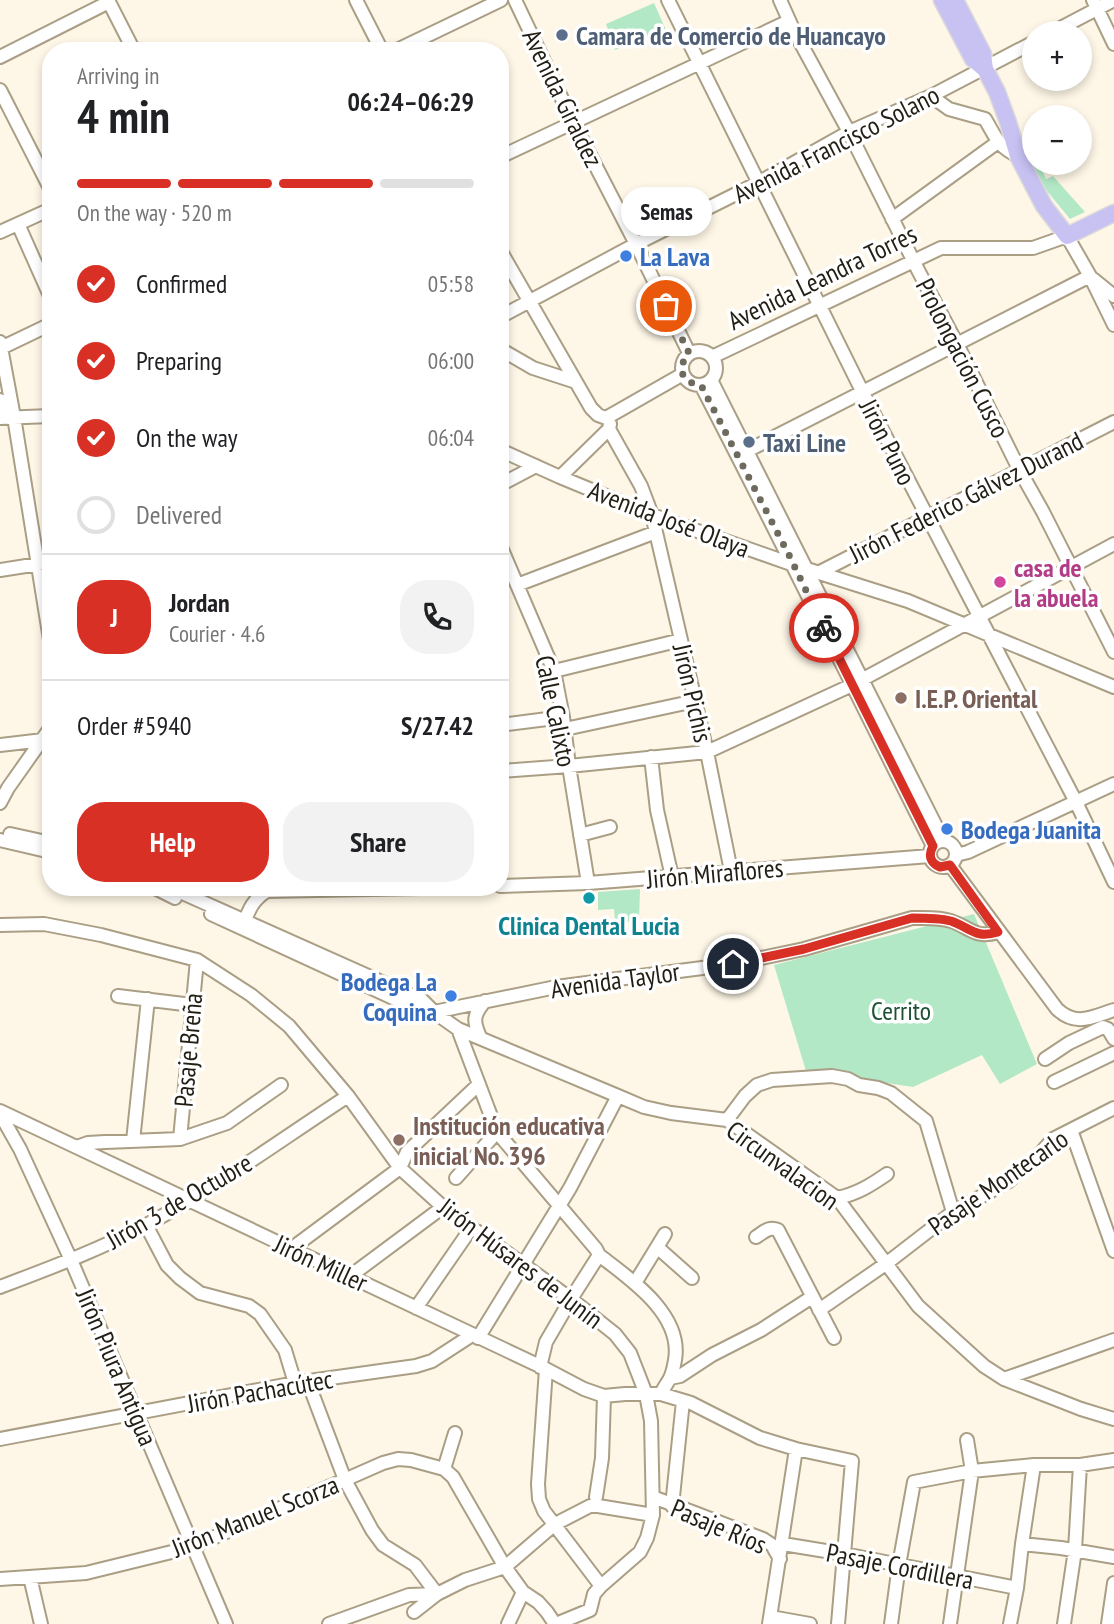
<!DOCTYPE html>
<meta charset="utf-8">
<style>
:root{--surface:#fff;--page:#f2f2f2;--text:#202124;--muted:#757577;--line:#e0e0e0;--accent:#d93025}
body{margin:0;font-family:"PT Sans Narrow",sans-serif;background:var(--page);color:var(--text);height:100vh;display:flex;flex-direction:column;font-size:26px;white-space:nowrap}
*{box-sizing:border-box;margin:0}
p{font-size:23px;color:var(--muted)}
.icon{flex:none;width:38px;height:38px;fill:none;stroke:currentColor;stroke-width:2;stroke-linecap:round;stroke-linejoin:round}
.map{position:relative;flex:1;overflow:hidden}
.drawer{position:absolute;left:42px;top:42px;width:467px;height:854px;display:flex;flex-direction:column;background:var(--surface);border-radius:28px;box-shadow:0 4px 10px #0003}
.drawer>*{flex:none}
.buttons{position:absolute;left:1022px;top:21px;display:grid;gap:14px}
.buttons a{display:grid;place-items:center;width:70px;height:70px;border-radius:50%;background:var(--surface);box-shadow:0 4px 10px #0003;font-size:35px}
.pin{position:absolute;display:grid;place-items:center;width:60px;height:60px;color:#fff;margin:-30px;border:4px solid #fff;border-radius:50%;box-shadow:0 2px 7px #0007}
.courier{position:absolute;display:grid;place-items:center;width:70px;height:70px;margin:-35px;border:5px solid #d93025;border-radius:50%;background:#fff;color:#222;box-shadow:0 2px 9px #0007}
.bubble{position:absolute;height:49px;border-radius:24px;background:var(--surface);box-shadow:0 4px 10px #0003;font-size:23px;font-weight:600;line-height:49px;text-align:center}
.headline em{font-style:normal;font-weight:600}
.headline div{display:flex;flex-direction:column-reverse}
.headline{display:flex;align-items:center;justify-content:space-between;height:119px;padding:0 35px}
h1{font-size:46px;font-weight:600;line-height:52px}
.bar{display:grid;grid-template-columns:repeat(4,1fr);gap:10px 7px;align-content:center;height:84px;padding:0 35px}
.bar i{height:9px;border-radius:5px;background:var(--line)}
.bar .on{background:var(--accent)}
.bar p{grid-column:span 4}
.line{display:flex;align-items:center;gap:18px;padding:0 35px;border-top:2px solid var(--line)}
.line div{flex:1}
.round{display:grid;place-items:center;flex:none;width:74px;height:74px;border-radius:28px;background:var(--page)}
ol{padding:0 35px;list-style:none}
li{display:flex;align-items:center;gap:21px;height:77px}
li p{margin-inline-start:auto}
li .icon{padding:7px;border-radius:50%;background:var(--accent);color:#fff;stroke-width:4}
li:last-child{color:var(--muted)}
li i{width:38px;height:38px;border:4px solid var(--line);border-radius:50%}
.cta{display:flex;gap:14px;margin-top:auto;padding:14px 35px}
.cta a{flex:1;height:80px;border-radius:28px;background:var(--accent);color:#fff;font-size:28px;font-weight:600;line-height:80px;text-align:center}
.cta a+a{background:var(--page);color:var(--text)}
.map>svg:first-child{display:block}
</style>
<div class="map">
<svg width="1114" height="1624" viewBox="0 0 1114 1624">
<rect width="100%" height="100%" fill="#fef7e7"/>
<path fill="#b2e8c6" d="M 654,3 L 666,30 L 615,50 L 606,24 Z
M 1027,136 L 1034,153 L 1034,163 L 1039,163 L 1046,179 L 1053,176 L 1085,212 L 1070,219 L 1038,180 L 1020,141 Z
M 640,889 L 639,921 L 615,923 L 614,909 L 598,910 L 598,892 Z
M 974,914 L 1037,1064 L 1000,1084 L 982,1055 L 913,1087 L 806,1071 L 774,965 Z"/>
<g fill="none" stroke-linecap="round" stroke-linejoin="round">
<g stroke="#aa9e85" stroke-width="16">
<path id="minor" d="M 108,0 L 134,51
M 356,0 L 382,51
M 515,0 L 573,122 L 636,244 L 689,353
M 668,0 L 863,393 L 1076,802 L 1114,882
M 780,0 L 793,29 L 849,132 L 919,272 L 957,344 L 1020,471 L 1043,512 L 1114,652
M 1093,0 L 1114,44
M 1051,33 L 1114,0
M 395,51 L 501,0
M 0,57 L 109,2
M 0,90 L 51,190
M 931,96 L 949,109 L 985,119 C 996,137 997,146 1018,156
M 500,157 L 789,21
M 892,219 L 998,142
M 18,224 L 51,298
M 0,232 L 51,209
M 500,250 L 591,408 L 598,415 L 606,418
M 1093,279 L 1114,296
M 500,317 L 636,244 L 758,183 L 849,132 L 931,96 L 1034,42
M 0,342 L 14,417 L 51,646
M 1,348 L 51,324
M 500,349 L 533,368 L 576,382
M682 368a17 17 0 1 1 34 0a17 17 0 1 1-34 0Z
M 712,357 L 941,248 L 1033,248 L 1067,236 L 1090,276 L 1114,325
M 711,380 L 943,840
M 701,385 C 780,537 855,692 933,846
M 0,400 L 8,418
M 0,418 L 51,416
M 606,418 L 683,374
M 609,429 L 641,486 L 652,515 L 707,752 L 731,871
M 500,450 L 560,477 L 652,515 L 794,565 L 908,601 L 1114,687
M 741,454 L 1090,276
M 560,477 L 609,429 L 610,424
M 500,485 L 536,466
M 500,545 L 554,671 L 563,717 L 569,766 L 588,883
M 0,570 L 51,562
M 818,573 L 1114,422
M 517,585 L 656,532
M 554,671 L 681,640
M 500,725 L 563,717
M 565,729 L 695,701
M 0,745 L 43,740
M 651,757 L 657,810 L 672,877
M 500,771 L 569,766 L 707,752 L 852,685 L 1114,544
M 0,803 L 8,788 L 51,727
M 10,834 L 51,843
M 580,835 L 610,827
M 0,840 L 51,852
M930 854a13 13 0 1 1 26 0a13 13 0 1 1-26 0Z
M 956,855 L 968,852 L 1114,784
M 950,865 L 1057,1009 C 1076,1027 1092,1017 1114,1010
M 500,886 L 588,883 L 930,856
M 153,887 L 175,898
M 169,887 L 422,1000 L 434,1012 L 458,1029 L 618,1096 L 644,1107 L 671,1113 L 727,1120 L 837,1198 L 918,1306 L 984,1366 L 1004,1379 L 1081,1409 L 1114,1419
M 211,914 L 417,1009 L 434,1012 L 556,987 L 733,964 L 804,949 L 912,918 C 925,918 939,917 951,921 C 971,928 975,939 998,932
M 0,925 L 44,924 L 101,935 L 197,960 L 251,995 L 289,1026 L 348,1096 L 400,1168 L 443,1207 L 571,1299 L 615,1334 L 630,1353 L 646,1394 L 651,1421 L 653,1515 L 647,1538 L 640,1552 L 601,1586 L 594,1594 L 590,1610 L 556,1624
M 243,925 C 249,910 253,899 267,891 L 472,887
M 118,996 L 192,1005
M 458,1029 L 497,1132 L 596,1249 L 599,1255 C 630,1279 683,1314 675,1360 C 674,1366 672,1375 669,1380 C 666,1385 663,1389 661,1394
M 480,1037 C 473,1021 473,1015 485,1001
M 1045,1059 L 1069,1043 L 1103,1027 L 1108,1029 L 1114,1039
M 1054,1082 L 1114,1053
M 0,1111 L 546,1369 L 584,1389 L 604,1396 L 625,1394 L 661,1394 L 691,1403 L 760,1438 L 796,1449 L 852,1461 L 838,1624
M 0,1114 L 20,1149 L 71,1260 L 226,1624
M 727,1120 L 745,1096 L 757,1085 L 772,1080 L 832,1076 L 848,1079 L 859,1085 L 878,1088 L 891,1093 L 926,1121 L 953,1212
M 1071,1130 L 1114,1251
M 180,1139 L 197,960
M 133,1141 L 148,999
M 77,1147 L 88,1143 L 105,1142 L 180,1139 L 227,1123 L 281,1085
M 456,1178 L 497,1132
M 837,1198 C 857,1194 871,1185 887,1174
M 146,1225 L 167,1265 L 180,1278 L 200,1293 L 249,1306 L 260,1314 L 285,1350 L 295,1383
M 756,1237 C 764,1232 769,1226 778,1230 L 834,1338
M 657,1247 L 692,1278
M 291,1249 L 400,1168 L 407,1152 L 478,1085
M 349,1277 L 443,1207
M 635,1283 L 665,1234
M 0,1287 C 50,1268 101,1249 148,1224 C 218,1186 282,1139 348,1096
M 416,1308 L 472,1227
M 819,1310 L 887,1263 L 953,1212 L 1009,1181 L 1039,1155 L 1053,1139 L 1114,1108
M 478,1338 L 570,1188 L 618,1096
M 540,1367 L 546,1342 L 571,1299 L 599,1255
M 546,1369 L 538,1484 L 539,1499 L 544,1511 L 601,1586
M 670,1378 L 680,1376 L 712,1355 L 761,1330 L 812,1297
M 1004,1379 L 1114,1340
M 308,1382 L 345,1480 L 372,1530 L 383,1545 L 415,1565 L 437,1594 L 414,1612
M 0,1439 L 295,1383 L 416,1366 L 432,1361 L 472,1335
M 444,1469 L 455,1433
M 596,1497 L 602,1458 L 604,1396
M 653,1497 L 763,1539 L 772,1545 L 780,1559
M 672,1506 L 683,1401
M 783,1544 L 844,1554 L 1017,1588
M 1022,1544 L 1061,1548 L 1114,1557
M 30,1577 L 41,1624
M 0,1579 L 86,1573 L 192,1547 L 383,1463 L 398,1459 L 411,1460 L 444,1469 L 453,1477 L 505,1567 L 523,1592 L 538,1602 L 547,1612 L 555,1624
M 771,1617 L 810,1624
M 329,1624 L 409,1595 L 437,1594 L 465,1580 L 505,1567 L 555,1524 L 590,1506 L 598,1506 L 653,1515
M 508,1624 L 523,1592
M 769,1624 L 796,1449
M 891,1624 L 899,1565 L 914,1482 L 972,1471 L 1034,1465 L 1080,1465 L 1114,1460
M 950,1624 L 972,1471 L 967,1440
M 1010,1624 L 1017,1588 L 1022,1544 L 1034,1465
M 1064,1624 L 1075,1550 L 1080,1465
M 1108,1624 L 1114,1583"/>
</g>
<g stroke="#dcdbd9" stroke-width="19">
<path id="major" d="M 942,0 L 973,59 L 985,69
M 955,0 L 983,54 L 985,69 L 997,92 L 1008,122 L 1018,156 L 1044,206 L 1067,236 L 1114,213"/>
</g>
<use href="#minor" stroke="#fff" stroke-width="12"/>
<use href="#major" stroke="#c8c2f3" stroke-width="16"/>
</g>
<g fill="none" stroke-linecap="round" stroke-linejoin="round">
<path stroke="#6f6a5e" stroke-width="7" stroke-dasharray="0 12.6" d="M 666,306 L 689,353 C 676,368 681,383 701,385 L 789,555 L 824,628"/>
<path stroke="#d93025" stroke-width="9" d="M 733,964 L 804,949 L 912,918 C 925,918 939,918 951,921 C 971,928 975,939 998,932 L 950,865 L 940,867 C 930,863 928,855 933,846 L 824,628"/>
</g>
<g fill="#5c6f8a" stroke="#fff" stroke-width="2.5">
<circle cx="562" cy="35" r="7"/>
<circle cx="749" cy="442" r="7"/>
</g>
<g fill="#3f7fe0" stroke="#fff" stroke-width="2.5">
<circle cx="626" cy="256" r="7"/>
<circle cx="947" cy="829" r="7"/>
<circle cx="451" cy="996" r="7"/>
</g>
<circle fill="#d1479c" stroke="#fff" stroke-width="2.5" cx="1000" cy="582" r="7"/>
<g fill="#8d6e63" stroke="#fff" stroke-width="2.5">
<circle cx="901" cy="698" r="7"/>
<circle cx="399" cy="1140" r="7"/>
</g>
<circle fill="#0f9aa8" stroke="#fff" stroke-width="2.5" cx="589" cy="898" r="7"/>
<g text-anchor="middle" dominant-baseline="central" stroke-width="7" stroke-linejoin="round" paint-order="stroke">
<g font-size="26" font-weight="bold" fill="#4e5e75" stroke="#fff" text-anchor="start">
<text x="576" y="35">Camara de Comercio de Huancayo</text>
<text x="763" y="442">Taxi Line</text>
</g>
<g font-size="26" fill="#221e14" stroke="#fff">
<text transform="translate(563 98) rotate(64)">Avenida Giraldez</text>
<text transform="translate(836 144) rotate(-27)">Avenida Francisco Solano</text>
<text transform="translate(822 277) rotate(-26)">Avenida Leandra Torres</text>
<text transform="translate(963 358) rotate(63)">Prolongación Cusco</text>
<text transform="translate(888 442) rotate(63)">Jirón Puno</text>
<text transform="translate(966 497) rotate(-27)">Jirón Federico Gálvez Durand</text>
<text transform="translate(669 519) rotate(21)">Avenida José Olaya</text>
<text transform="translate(693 693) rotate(77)">Jirón Pichis</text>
<text transform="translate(556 711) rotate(78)">Calle Calixto</text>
<text transform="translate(715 873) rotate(-5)">Jirón Miraflores</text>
<text transform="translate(615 980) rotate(-8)">Avenida Taylor</text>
<text transform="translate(188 1050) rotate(-85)">Pasaje Breña</text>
<text transform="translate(783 1165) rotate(36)">Circunvalacion</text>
<text transform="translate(998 1182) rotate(-35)">Pasaje Montecarlo</text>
<text transform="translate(179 1201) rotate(-30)">Jirón 3 de Octubre</text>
<text transform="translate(321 1263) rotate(25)">Jirón Miller</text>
<text transform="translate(521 1263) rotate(37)">Jirón Húsares de Junín</text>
<text transform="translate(117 1367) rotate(67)">Jirón Piura Antigua</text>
<text transform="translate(260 1391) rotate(-10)">Jirón Pachacútec</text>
<text transform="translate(255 1516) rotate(-22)">Jirón Manuel Scorza</text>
<text transform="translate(719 1526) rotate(23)">Pasaje Ríos</text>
<text transform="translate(900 1566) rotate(11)">Pasaje Cordillera</text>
</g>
<g font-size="26" font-weight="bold" fill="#366cbe" stroke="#fff" text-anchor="start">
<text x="640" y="256">La Lava</text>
<text x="961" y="829">Bodega Juanita</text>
<text x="437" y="981" text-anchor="end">Bodega La<tspan x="437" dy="30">Coquina</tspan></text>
</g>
<g font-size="26" font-weight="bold" fill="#b23c85" stroke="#fff" text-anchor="start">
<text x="1014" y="567">casa de<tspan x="1014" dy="30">la abuela</tspan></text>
</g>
<g font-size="26" font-weight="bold" fill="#785e54" stroke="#fff" text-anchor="start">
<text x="915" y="698">I.E.P. Oriental</text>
<text x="413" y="1125">Institución educativa<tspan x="413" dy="30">inicial No. 396</tspan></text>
</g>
<g font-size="26" font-weight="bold" fill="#0d838f" stroke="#fff">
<text x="589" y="925">Clinica Dental Lucia</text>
</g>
<g font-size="26" fill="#1d5035" stroke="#fff">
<text x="901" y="1010">Cerrito</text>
</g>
</g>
</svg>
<div class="buttons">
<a>+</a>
<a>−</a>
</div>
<div class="pin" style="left:666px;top:306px;background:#ea580c"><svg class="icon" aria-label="bag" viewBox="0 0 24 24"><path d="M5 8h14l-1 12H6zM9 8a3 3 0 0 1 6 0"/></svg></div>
<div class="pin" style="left:733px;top:964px;background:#1f2937"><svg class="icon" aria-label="home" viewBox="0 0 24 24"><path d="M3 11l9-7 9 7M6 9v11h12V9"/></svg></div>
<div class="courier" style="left:824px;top:628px"><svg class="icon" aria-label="bike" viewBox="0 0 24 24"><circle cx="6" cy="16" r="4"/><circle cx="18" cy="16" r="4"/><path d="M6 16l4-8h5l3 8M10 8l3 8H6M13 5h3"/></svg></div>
<div class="bubble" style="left:621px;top:187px;width:91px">Semas</div>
<section class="drawer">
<div class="headline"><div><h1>4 min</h1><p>Arriving in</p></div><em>06:24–06:29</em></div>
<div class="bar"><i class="on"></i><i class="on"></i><i class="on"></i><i></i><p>On the way · 520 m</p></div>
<ol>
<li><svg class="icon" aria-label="check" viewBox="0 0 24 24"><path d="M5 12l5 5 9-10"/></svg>Confirmed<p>05:58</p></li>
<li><svg class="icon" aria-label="check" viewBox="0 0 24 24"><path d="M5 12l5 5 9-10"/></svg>Preparing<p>06:00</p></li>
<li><svg class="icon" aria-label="check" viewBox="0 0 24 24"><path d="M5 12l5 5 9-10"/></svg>On the way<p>06:04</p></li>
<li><i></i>Delivered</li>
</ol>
<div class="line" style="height:126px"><b class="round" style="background:var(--accent);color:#fff">J</b><div><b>Jordan</b><p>Courier · 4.6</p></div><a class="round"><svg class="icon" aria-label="phone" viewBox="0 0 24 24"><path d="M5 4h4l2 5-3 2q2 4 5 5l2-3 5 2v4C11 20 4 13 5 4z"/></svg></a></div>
<div class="line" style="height:91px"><div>Order #5940</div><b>S/27.42</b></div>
<div class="cta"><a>Help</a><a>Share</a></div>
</section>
</div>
